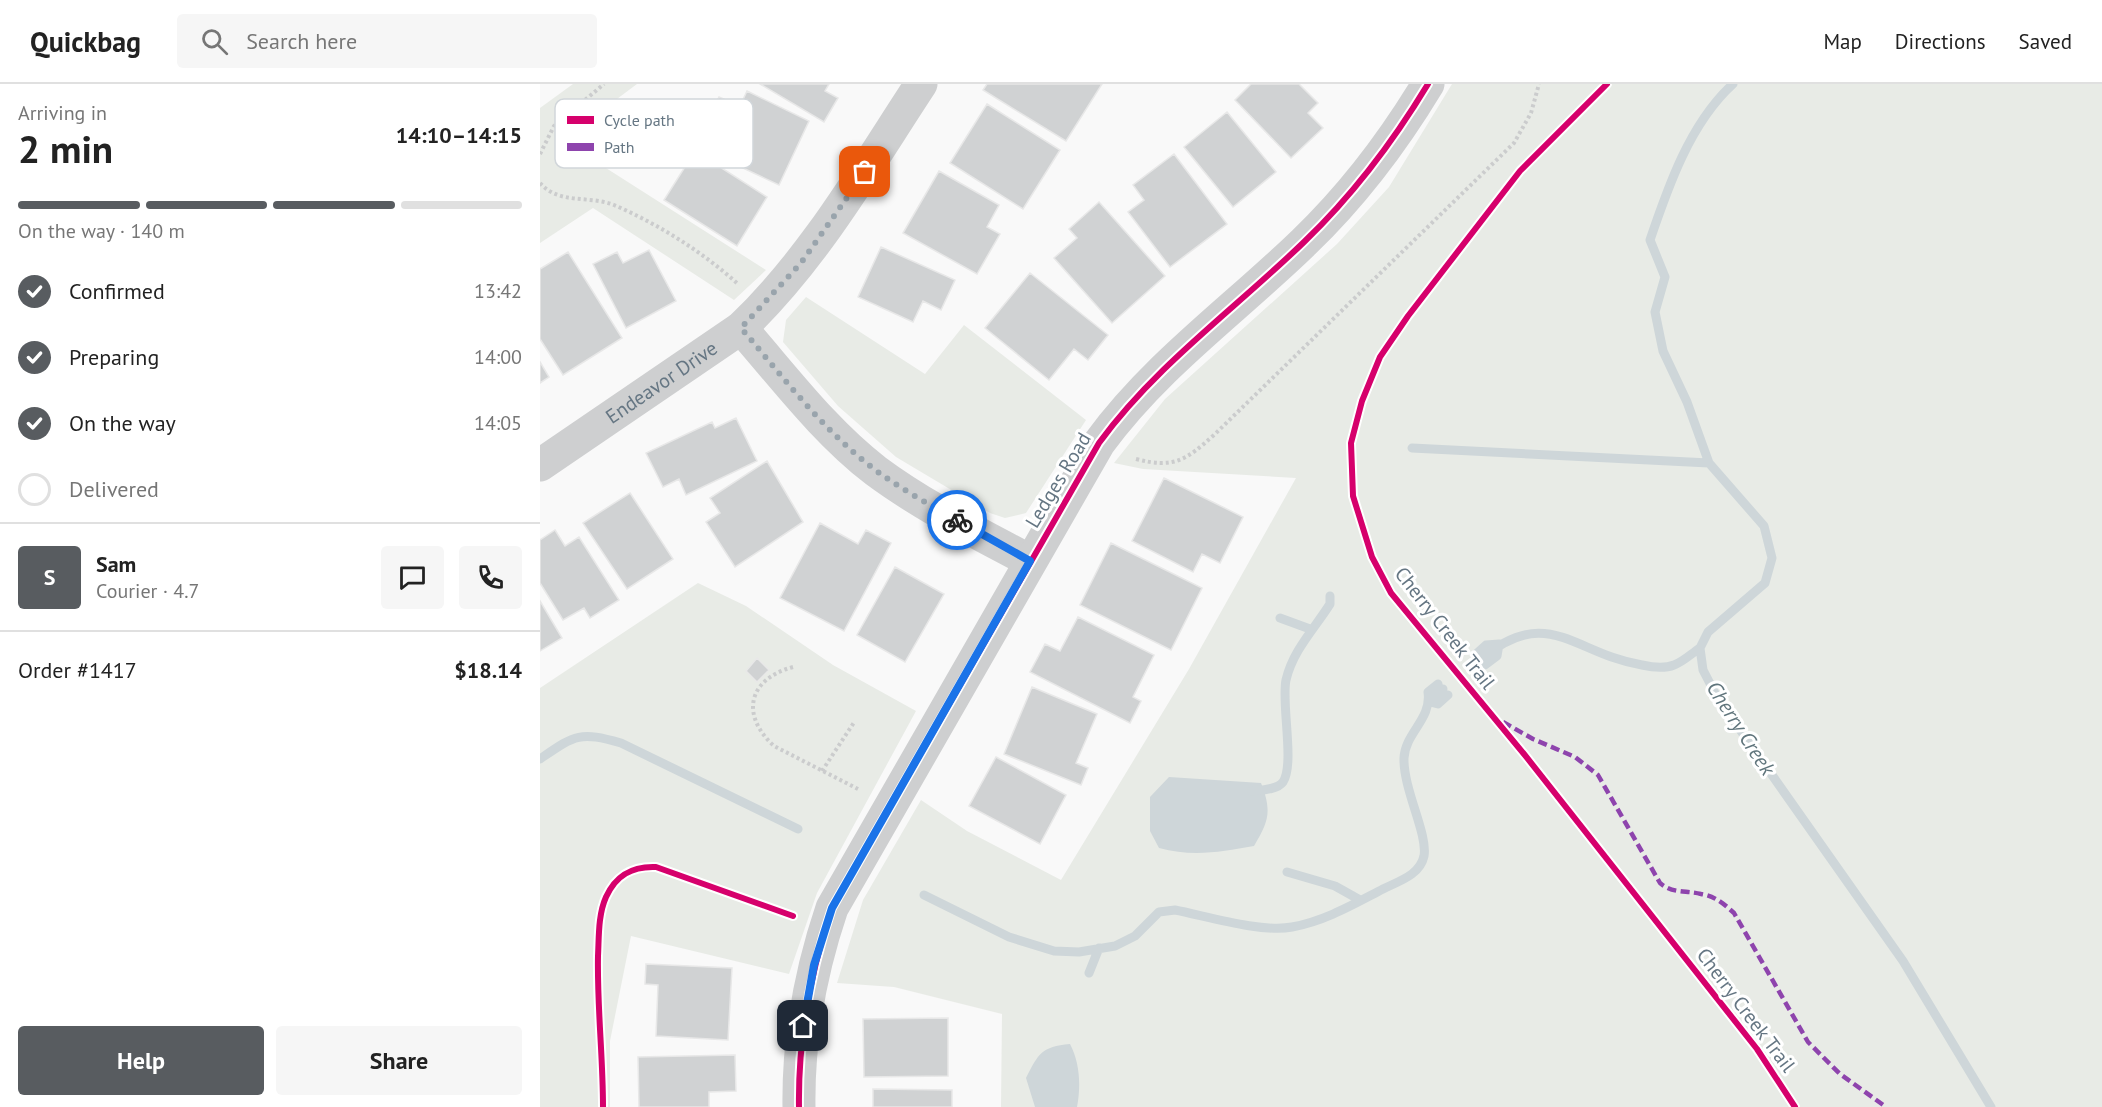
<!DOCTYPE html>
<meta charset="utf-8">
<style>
:root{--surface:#fff;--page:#f6f6f6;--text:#222;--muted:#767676;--line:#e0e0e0;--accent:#585c60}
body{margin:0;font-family:"PT Sans",sans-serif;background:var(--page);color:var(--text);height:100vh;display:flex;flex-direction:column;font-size:22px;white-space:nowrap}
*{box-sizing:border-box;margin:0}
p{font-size:20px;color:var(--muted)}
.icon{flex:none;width:33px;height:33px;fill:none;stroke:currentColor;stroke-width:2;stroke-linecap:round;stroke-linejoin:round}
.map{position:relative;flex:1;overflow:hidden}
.drawer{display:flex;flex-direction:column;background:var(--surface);width:540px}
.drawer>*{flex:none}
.pin{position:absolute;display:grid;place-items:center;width:51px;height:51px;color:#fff;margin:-26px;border-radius:12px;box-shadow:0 3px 9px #0006}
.courier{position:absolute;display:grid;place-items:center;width:60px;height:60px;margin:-30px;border:4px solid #1a73e8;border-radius:50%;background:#fff;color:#222;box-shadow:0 2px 8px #0007}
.overview em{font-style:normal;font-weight:600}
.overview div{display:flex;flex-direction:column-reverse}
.overview{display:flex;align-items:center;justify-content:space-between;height:102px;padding:0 18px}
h1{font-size:39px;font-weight:600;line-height:45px}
.bar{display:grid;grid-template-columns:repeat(4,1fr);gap:9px 6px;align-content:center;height:72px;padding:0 18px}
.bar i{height:8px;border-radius:4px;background:var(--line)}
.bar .current{background:var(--accent)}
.bar p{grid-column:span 4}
.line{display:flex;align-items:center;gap:15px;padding:0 18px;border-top:2px solid var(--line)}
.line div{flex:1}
.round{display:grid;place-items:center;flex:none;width:63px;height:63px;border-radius:6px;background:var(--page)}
ol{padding:0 18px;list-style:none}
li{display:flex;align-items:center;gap:18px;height:66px}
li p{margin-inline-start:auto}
li .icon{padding:6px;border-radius:50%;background:var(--accent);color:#fff;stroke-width:4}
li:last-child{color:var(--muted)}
li i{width:33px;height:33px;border:3px solid var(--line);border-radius:50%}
.action{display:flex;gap:12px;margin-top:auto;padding:12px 18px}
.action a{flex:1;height:69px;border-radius:6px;background:var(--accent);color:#fff;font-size:24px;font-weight:600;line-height:69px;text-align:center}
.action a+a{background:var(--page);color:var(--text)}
header{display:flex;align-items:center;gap:36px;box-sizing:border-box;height:84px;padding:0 30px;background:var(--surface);border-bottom:2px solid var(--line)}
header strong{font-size:28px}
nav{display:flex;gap:33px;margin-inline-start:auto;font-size:21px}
.search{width:420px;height:54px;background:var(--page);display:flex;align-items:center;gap:15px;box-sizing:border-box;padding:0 21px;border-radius:6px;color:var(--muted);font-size:22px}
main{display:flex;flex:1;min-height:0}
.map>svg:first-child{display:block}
</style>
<header>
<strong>Quickbag</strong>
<div class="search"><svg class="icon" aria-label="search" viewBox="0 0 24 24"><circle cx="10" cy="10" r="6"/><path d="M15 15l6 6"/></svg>Search here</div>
<nav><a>Map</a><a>Directions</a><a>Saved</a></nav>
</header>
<main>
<section class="drawer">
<div class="overview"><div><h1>2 min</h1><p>Arriving in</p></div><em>14:10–14:15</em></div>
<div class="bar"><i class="current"></i><i class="current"></i><i class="current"></i><i></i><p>On the way · 140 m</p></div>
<ol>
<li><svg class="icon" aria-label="check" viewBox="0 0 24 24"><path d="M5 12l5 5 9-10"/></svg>Confirmed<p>13:42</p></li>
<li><svg class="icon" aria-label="check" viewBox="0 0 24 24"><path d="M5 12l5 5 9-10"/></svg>Preparing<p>14:00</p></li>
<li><svg class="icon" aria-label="check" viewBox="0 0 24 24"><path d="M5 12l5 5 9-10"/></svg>On the way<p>14:05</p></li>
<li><i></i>Delivered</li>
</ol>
<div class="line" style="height:108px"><b class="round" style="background:var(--accent);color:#fff">S</b><div><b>Sam</b><p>Courier · 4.7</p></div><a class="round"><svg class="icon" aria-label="chat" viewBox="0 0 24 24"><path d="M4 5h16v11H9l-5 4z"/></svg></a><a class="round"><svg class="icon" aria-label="phone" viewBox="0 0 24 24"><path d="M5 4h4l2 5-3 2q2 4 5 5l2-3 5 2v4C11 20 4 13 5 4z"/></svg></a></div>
<div class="line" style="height:78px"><div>Order #1417</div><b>$18.14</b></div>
<div class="action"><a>Help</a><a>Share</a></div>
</section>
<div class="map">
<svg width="1562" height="1023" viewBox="0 0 1562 1023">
<rect width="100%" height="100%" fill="#f9f9f9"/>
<path fill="#e8ebe6" d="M 33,0 L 97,0 L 22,56 L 226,186 L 194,216 L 53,124 L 0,159 L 0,24 Z
M 912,0 L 1562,0 L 1562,1023 L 461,1023 L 462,930 L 354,903 L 297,899 L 323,816 L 381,716 L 427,747 L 521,796 L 649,585 L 756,394 L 603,385 L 574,379 L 625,315 L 797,160 L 849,103 Z
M 266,213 L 385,290 L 424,241 L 546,336 L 486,429 L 465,434 L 450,429 L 356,373 L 298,322 L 243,258 L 246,236 Z
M 158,499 L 206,522 L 293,581 L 376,627 L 277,809 L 249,890 L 91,852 L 70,957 L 70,1023 L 0,1023 L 0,604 Z"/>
<path fill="#ced6d9" d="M 629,693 L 721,699 C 732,727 729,737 714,762 C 681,768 652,773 619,764 L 610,747 L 610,713 Z
M 530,960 C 540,979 541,1002 537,1023 L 495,1023 L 486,994 C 499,969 501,963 530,960 Z"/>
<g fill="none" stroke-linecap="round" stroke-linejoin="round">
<path stroke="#ced6d9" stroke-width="9" d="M 1193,0 C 1150,39 1128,103 1110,156 L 1125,193 L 1115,228 L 1123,267 L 1147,318 L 1169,379 L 1224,442 L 1232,474 L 1225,499 L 1168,548 L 1160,564 L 1163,586 L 1177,613 L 1363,877 L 1451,1023
M 872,364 L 1169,379
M 740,534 L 770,545
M 936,570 L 946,561 L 959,560
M 941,575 C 1008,519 1034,570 1102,581 C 1111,583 1124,585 1134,581 C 1143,578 1152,569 1160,564
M 945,581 L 957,572 L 959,560
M 890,618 L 898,620 L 908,611
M 890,618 L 903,605
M 0,675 C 35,651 39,647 81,659 L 258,745
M 712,707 C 721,706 737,706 743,698 C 755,680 741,619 746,596 C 753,566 775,544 790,520 L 790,512
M 747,788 L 795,802 L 820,816
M 384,811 L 469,853 L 514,867 L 539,868 L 575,862 L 595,852 L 619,828 L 635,826 C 666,832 722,849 752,843 C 785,837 814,820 843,805 C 859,797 880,791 884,772 C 888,750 863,705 864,674 C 865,649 892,635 888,608 L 898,600
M 549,889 L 559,864"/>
</g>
<path fill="#d0d2d3" stroke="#e8e8e8" stroke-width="1.5" d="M 220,0 L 289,0 L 285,7 L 298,14 L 284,38 Z
M 447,0 L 562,0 L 526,57 L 443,6 Z
M 711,0 L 759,0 L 778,19 L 768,29 L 783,44 L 751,74 L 695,16 Z
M 207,7 L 269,37 L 239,101 L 156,62 L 179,13 L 200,22 Z
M 447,20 L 520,66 L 483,125 L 410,79 Z
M 687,28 L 736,88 L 693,123 L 644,63 Z
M 155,67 L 227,113 L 197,162 L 124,116 Z
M 634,70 L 687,140 L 630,183 L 588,128 L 604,116 L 593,101 Z
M 399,87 L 459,121 L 447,143 L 460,150 L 437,190 L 363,149 Z
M 559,118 L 625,192 L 572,239 L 514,174 L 537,154 L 529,145 Z
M 341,163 L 415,196 L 401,226 L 383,217 L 373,238 L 318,213 Z
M 109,166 L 136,217 L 86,244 L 53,180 L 77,168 L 83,179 Z
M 28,168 L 82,254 L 23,291 L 0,255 L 0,185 Z
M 490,189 L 568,251 L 548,276 L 534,265 L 509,296 L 445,244 Z
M 0,278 L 9,293 L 0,299 Z
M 196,334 L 217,377 L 146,411 L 139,395 L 123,403 L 106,369 L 172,338 L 175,344 Z
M 227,377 L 263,438 L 195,483 L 166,438 L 180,429 L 170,414 Z
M 624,394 L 703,433 L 680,479 L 662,470 L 653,488 L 592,457 Z
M 90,409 L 133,475 L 87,505 L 43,439 Z
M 280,439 L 318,460 L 326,446 L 351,459 L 304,547 L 240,514 Z
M 15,446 L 25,462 L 39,453 L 79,516 L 50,534 L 44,524 L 23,536 L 0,499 L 0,456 Z
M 571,459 L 662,504 L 631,566 L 540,521 Z
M 355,483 L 404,510 L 365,578 L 317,551 Z
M 0,517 L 22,554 L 0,567 Z
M 538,533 L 614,571 L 593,613 L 601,617 L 590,639 L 490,588 L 505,560 L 520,567 Z
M 217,574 L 229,586 L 217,598 L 206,587 Z
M 492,603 L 557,630 L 536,679 L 548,684 L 541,701 L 464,670 Z
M 456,673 L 526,711 L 500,760 L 429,722 Z
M 106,880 L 192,884 L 188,956 L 116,952 L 118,901 L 105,900 Z
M 408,934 L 408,992 L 324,993 L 323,935 Z
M 195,971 L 196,1007 L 169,1008 L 169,1023 L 99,1023 L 98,973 Z
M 333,1005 L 412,1006 L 412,1023 L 333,1023 Z"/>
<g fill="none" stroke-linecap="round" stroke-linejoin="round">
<path stroke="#cbcccd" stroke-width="4" stroke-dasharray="3 3" stroke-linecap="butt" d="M 0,70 L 14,42 L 64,0
M 0,99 C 19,121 49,111 74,121 C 118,140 163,168 199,201
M 596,375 C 634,385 646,376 674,351 L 974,59 L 991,29 L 999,0
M 253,583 C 208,595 200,631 234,662 L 318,705
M 282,687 L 315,637
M 63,1023 C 63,972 57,923 58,872 C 59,853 58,831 66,813 C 76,791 92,782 116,783 L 253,832"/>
<g stroke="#cecfd0" stroke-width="33">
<path d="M 201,244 C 244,293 284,347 336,387 C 383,422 438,449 490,477"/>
<path id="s1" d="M 0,381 L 201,244 C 275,173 325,85 381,0"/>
<path d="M 259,1023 C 258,954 270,889 292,824 L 559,359 C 616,281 695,225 764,158 C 813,111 853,58 888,0"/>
</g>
<path stroke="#8e44ad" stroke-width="4.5" stroke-dasharray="9 4.5" stroke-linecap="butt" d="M 963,638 L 993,655 L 1035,673 L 1058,691 L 1120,799 C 1133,810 1145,806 1161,810 C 1175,812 1184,820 1194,829 L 1268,958 L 1300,990 L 1346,1023"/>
<g stroke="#fff" stroke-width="10">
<path id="cycleway" d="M 1067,0 L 980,87 L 868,232 L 840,273 L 822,317 L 811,359 L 813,412 L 832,473 L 851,509 L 984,670 L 1217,965 L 1255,1023
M 63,1023 C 63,972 57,923 58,872 C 59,853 58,831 66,813 C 76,791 92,782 116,783 L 253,832
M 259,1023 C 258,954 270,889 292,824 L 559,359 C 616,281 695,225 764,158 C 813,111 853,58 888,0"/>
</g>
<use href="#cycleway" stroke="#d6006c" stroke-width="6"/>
</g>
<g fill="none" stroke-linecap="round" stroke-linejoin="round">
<path stroke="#99a4ac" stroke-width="6" stroke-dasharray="0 10.8" d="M 325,88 L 261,179 L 201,244 C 244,294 285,349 338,388 C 363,406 390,421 417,436"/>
<path stroke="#1a73e8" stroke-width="8" d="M 263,942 L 274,881 L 292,824 L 490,477 L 417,436"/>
</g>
<g text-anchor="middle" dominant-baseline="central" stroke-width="6" stroke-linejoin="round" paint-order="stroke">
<g font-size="20" fill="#657683" stroke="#fff">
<text stroke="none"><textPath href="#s1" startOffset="147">Endeavor Drive</textPath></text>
<text transform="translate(518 396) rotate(-59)">Ledges Road</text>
<text transform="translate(905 544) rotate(52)">Cherry Creek Trail</text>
<text transform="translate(1206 926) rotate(53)">Cherry Creek Trail</text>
</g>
<g font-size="21" font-style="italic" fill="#60757c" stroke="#fff">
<text transform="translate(1201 644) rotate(57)">Cherry Creek</text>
</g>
</g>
<rect x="15" y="15" width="198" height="69" rx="9" fill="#fff" stroke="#d1d6da" stroke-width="1.5"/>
<rect x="27" y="32" width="27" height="8" fill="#d6006c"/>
<rect x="27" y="59" width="27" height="8" fill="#8e44ad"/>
<g font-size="16" fill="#657683">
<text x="64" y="42">Cycle path</text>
<text x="64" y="69">Path</text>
</g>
</svg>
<div class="pin" style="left:325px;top:88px;background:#ea580c"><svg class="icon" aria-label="bag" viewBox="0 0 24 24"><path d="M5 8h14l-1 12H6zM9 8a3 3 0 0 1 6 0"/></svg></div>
<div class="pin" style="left:263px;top:942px;background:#1f2937"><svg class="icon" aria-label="home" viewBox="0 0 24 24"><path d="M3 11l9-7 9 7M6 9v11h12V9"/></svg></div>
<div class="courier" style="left:417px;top:436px"><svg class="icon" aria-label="bike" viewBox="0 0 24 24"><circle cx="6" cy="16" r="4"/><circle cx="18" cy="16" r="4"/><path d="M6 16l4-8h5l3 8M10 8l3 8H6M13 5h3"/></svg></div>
</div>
</main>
